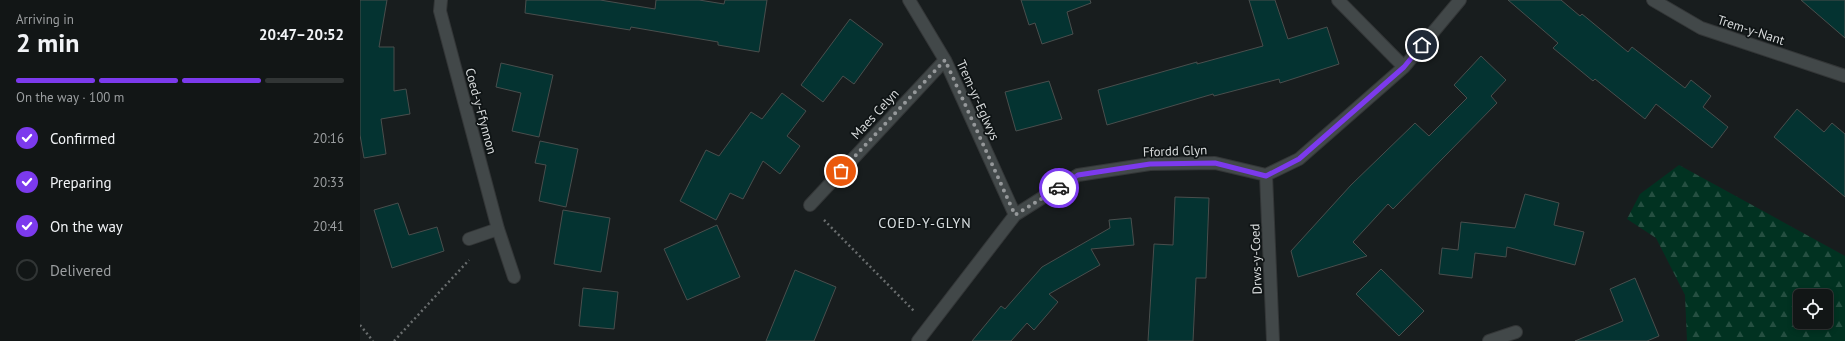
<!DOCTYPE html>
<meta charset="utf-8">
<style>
:root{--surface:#121616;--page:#1f2323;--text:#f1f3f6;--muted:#9c9fa1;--line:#313535;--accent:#7c3aed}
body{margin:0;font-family:"PT Sans",sans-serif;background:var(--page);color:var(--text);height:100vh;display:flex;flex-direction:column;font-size:15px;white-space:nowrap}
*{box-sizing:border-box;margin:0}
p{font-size:13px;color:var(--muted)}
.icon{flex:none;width:22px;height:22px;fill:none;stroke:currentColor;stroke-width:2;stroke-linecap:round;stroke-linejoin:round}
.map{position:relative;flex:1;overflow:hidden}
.drawer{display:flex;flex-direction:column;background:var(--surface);width:360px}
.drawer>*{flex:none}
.tools{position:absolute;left:1433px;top:289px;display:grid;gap:8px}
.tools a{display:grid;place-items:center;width:40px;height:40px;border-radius:6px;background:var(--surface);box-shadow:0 2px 6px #0003,0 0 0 1px var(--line);font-size:20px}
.pin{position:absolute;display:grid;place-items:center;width:34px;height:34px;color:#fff;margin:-17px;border:2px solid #fff;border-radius:50%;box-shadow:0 1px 4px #0007}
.courier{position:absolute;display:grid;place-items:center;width:40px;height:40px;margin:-20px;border:3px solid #7c3aed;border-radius:50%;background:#fff;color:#222;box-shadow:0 1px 5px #0007}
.overview em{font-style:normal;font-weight:700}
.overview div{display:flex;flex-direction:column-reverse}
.overview{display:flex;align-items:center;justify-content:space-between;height:68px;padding:0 16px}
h1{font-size:26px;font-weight:700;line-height:30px}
.bar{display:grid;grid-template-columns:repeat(4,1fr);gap:6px 4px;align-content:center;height:48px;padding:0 16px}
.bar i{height:5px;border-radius:3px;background:var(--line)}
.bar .on{background:var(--accent)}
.bar p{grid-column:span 4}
ol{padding:0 16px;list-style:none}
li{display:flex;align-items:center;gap:12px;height:44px}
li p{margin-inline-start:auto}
li .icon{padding:4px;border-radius:50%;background:var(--accent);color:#fff;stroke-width:4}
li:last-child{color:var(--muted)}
li i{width:22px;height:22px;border:2px solid var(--line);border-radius:50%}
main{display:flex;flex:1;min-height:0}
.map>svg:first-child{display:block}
</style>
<main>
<section class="drawer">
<div class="overview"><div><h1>2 min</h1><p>Arriving in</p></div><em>20:47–20:52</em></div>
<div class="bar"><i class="on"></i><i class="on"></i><i class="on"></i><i></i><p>On the way · 100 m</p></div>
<ol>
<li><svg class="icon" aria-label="check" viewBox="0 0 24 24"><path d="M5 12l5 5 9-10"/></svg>Confirmed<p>20:16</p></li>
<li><svg class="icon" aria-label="check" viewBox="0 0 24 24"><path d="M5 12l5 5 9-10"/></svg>Preparing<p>20:33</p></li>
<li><svg class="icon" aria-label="check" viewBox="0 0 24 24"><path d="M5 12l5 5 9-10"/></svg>On the way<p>20:41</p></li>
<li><i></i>Delivered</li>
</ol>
</section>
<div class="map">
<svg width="1485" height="341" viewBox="0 0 1485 341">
<defs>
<pattern id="forest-firs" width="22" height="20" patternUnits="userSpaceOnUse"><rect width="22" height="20" fill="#013221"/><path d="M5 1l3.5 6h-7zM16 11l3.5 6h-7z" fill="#254f41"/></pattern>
</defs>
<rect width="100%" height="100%" fill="#181d1e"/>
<path fill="url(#forest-firs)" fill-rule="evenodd" d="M 1319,165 L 1485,256 L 1485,341 L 1327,341 L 1325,295 L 1296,238 L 1267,219 L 1280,194 ZM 1440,296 L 1466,296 L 1466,322 L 1440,322 Z"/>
<path fill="#043331" stroke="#494e4d" d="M 0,0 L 27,0 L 19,47 L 34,47 L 34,91 L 46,89 L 50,114 L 21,119 L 26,154 L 4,158 L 0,135 Z
M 166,0 L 240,0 L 295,9 L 296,0 L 339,0 L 364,4 L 365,0 L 407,0 L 399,52 L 358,45 L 358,42 L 271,27 L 270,30 L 165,13 Z
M 661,0 L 730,0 L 731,3 L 707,12 L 713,34 L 682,44 L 675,23 L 669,25 Z
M 889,0 L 915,0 L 928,39 L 967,27 L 979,64 L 920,83 L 919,79 L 854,96 L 853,94 L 747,125 L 738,90 L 837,62 L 837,64 L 903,46 Z
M 1148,0 L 1201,0 L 1220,16 L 1222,14 L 1268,52 L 1272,47 L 1325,88 L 1331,80 L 1351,96 L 1343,107 L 1368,127 L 1352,148 L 1296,104 L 1285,119 L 1235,79 L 1233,81 L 1193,48 L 1198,43 Z
M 1441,0 L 1485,0 L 1485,38 Z
M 490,19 L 523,44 L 494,84 L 483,76 L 463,102 L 441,85 Z
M 1121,56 L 1146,80 L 1131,96 L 1137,103 L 1033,209 L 1028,204 L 993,242 L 1007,256 L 938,277 L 931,251 L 991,185 L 1055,123 L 1069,136 L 1107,98 L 1094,85 Z
M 141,63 L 193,75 L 179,137 L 152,131 L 161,93 L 136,87 Z
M 689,81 L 702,119 L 656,131 L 645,92 Z
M 422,93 L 446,111 L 427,136 L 440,146 L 420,174 L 403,161 L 383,199 L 370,193 L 356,220 L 320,201 L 346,150 L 359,156 L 391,112 L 402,119 Z
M 1437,109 L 1464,132 L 1472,123 L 1485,134 L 1485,197 L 1414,137 Z
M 180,141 L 218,149 L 206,207 L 179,201 L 186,165 L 175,163 Z
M 1165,194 L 1199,203 L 1194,225 L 1224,232 L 1215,265 L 1147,247 L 1146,257 L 1115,253 L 1112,278 L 1079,274 L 1082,248 L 1098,250 L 1101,222 L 1155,228 Z
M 815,197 L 849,198 L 846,278 L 836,278 L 833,341 L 788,341 L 794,244 L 813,245 Z
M 38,203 L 49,235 L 77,227 L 84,251 L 32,268 L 14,210 Z
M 203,210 L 250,218 L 241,272 L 194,264 Z
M 771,218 L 774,245 L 731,249 L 740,265 L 689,294 L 698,302 L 674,330 L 667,323 L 651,341 L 612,341 L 641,306 L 645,309 L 682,267 L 750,228 L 749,220 Z
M 357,225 L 380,277 L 327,300 L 304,249 Z
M 1021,269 L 1064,311 L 1039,336 L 996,294 Z
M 435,270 L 476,287 L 454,341 L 406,341 Z
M 1275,278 L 1299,336 L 1287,341 L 1215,341 L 1263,321 L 1250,289 Z
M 223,288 L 258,292 L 254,329 L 219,326 Z"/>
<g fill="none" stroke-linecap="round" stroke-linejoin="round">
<g stroke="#333637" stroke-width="14">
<path id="minor" d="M 81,0 L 80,11 L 138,229 L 154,277
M 549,0 L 585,60 L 655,215
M 978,0 L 1044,67
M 1293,0 L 1341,28 L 1485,76
M 906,175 L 913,341
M 450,205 L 585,60
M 109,239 L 138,229
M 558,341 L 655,215 L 718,175 L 790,164 L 855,163 L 906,175 L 939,159 L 1044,67 L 1100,0
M 1129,341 L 1156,332"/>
</g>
<path stroke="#696d6e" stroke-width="2.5" stroke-dasharray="2 3" stroke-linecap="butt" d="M 464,220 L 555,312
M 0,325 L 13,341
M 34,341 L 109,260"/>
<use href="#minor" stroke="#424849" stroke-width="12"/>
</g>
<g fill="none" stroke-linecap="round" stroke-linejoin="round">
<path stroke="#95989a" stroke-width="4" stroke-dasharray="0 7.2" d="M 481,171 L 585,60 L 655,215 L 699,188"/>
<path stroke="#7c3aed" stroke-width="5" d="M 699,188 L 718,175 L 790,164 L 855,163 L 906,176 L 939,159 L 1044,67 L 1062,45"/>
</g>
<g text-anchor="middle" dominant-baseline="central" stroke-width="3.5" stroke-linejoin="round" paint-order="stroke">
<g font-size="13" fill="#d8dbdc" stroke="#0f1415">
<text transform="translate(1391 30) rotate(18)">Trem-y-Nant</text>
<text transform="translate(618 100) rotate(66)">Trem-yr-Eglwys</text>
<text transform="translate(121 111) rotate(75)">Coed-y-Ffynnon</text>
<text transform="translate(515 114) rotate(-47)">Maes Celyn</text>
<text transform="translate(815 151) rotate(-2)">Ffordd Glyn</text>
<text transform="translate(896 259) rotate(-92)">Drws-y-Coed</text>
</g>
<g font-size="14" letter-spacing="1" fill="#dbe1e3" stroke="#0f1415">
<text x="565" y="223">COED-Y-GLYN</text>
</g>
</g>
</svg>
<div class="tools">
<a><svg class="icon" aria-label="locate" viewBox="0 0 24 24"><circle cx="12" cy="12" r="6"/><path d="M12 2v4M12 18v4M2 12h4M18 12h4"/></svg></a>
</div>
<div class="pin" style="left:481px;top:171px;background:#ea580c"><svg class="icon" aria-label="bag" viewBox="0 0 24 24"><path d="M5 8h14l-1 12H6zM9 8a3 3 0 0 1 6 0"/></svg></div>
<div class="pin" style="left:1062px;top:45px;background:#1f2937"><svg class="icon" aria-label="home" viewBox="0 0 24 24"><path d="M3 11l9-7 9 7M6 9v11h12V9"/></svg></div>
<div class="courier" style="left:699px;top:188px"><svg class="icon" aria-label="car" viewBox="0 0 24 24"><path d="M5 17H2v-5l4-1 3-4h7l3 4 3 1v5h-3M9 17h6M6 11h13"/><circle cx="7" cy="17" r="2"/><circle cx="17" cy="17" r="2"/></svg></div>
</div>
</main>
